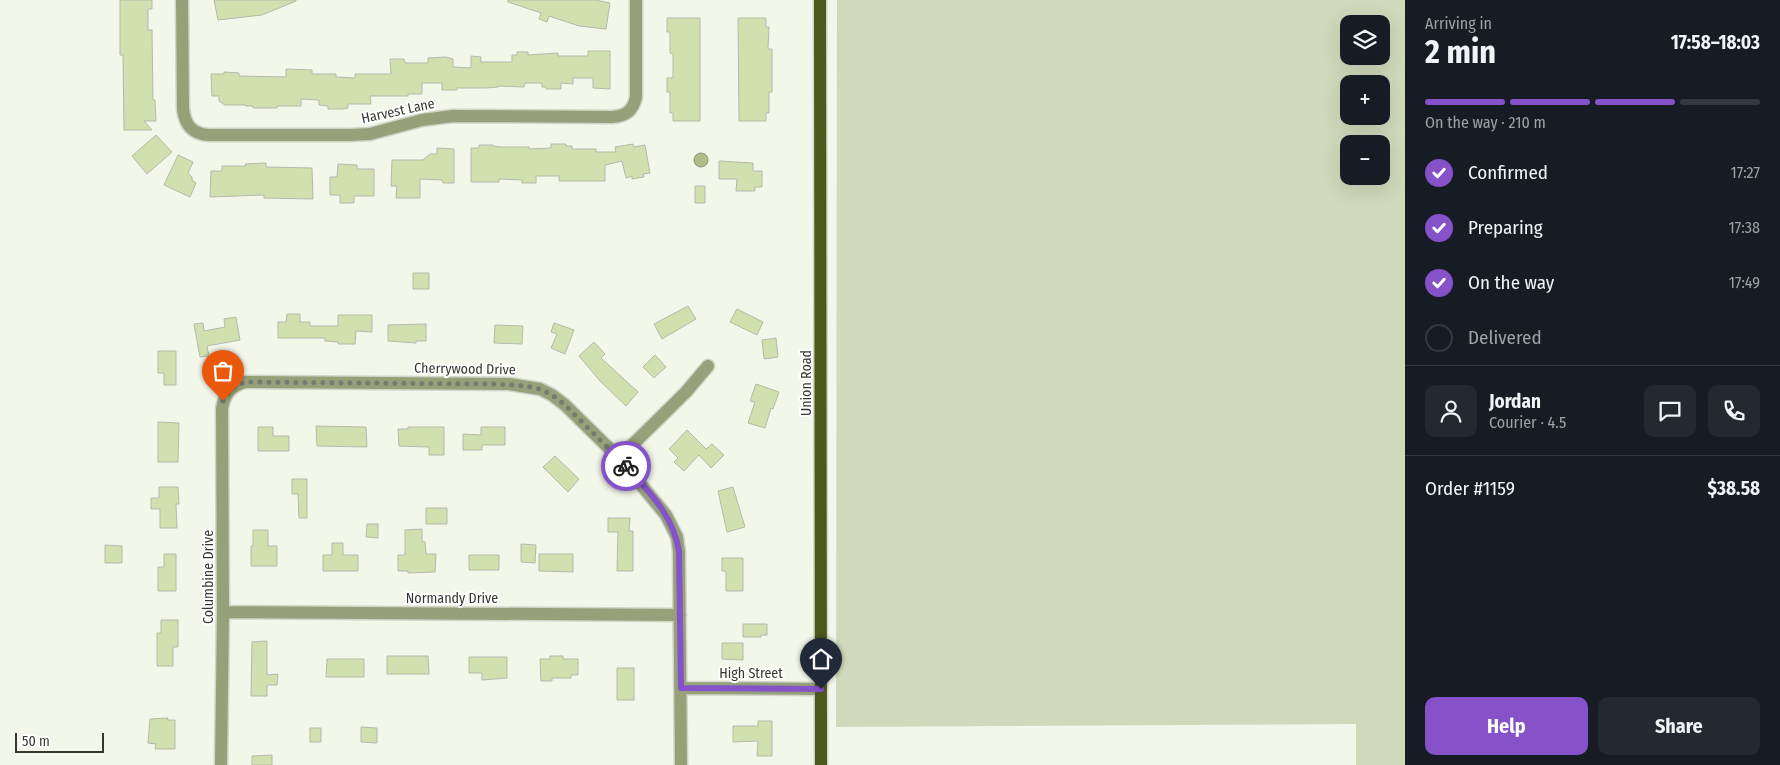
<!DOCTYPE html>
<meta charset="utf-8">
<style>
:root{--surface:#171b24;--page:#242831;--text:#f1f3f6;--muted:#9ea1a6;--line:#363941;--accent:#8552ca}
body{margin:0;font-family:"Fira Sans Condensed",sans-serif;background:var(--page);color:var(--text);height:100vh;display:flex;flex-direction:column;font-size:19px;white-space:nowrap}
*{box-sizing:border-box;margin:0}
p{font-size:16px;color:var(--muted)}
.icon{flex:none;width:28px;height:28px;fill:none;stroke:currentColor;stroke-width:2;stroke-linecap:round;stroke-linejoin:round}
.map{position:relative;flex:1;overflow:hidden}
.drawer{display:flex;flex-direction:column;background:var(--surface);width:375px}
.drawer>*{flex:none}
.controls{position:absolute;left:1340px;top:15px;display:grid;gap:10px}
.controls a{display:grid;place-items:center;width:50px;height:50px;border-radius:10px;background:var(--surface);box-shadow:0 5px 20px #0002;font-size:25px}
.scale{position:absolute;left:15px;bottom:12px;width:89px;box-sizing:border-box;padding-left:5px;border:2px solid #363732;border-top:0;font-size:14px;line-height:18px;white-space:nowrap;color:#363732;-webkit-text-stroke:4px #fff;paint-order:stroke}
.pin{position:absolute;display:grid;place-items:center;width:42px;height:42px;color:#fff;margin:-51px -21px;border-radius:50% 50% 50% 0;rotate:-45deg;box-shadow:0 0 5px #0007}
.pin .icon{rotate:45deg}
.courier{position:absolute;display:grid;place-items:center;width:50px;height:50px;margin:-25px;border:4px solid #8552ca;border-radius:50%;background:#fff;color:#222;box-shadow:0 1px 6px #0007}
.head em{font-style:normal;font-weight:700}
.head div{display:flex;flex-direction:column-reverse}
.head{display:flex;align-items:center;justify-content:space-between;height:85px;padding:0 20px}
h1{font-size:32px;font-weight:700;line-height:38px}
.bar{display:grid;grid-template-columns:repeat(4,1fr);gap:8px 5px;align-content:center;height:60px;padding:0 20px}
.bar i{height:6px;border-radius:4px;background:var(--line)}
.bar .selected{background:var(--accent)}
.bar p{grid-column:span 4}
.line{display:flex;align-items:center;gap:12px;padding:0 20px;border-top:1px solid var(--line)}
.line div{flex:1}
.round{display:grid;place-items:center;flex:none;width:52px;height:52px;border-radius:10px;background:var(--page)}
ol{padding:0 20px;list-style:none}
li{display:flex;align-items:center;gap:15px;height:55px}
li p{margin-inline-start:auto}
li .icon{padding:5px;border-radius:50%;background:var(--accent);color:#fff;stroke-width:4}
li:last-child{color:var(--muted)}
li i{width:28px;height:28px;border:2px solid var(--line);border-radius:50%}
.primary-button{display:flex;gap:10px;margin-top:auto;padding:10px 20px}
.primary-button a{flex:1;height:58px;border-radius:10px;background:var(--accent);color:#fff;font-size:20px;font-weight:700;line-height:58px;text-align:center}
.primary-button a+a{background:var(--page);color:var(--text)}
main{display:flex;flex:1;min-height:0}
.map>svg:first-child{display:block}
</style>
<main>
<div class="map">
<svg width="1405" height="765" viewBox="0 0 1405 765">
<rect width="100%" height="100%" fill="#f3f7e9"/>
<path fill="#d1d9bc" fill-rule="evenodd" d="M 837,0 L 1405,0 L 1405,765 L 1356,765 L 1356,724 L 836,727 ZM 1349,24 L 1381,24 L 1381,56 L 1349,56 ZM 1349,84 L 1381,84 L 1381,116 L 1349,116 ZM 1349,144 L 1381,144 L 1381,176 L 1349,176 Z"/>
<path fill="#afbc8c" stroke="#8b9471" d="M694 160a7 7 0 1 1 14 0a7 7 0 1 1-14 0Z"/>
<path fill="#d2e0af" stroke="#b5b9ab" d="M 120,0 L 152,0 L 152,9 L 148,9 L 148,30 L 152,30 L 153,100 L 155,100 L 156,121 L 144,121 L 152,130 L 124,130 L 123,55 L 120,55 Z
M 214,0 L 296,0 L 296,1 L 262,15 L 218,20 Z
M 508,0 L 595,0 L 610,3 L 606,29 L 579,26 L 549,16 L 547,22 L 539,19 L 541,13 L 508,2 Z
M 667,18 L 700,18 L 700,121 L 673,121 L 673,113 L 670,113 L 670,92 L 667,92 L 667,78 L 673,78 L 673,54 L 670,53 L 670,32 L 667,32 Z
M 738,18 L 766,18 L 766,27 L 769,27 L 768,49 L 772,49 L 772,92 L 769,92 L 769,113 L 766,113 L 766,121 L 739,121 Z
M 588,51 L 610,51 L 610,89 L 593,88 L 593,78 L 573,78 L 573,84 L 561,83 L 561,89 L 546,89 L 546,87 L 542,87 L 542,83 L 525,83 L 524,87 L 498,86 L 498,87 L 486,88 L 457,88 L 457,90 L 442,90 L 442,83 L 422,83 L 422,94 L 408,94 L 408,96 L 370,96 L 371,104 L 348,104 L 348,108 L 343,109 L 328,109 L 328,106 L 319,105 L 319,100 L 301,99 L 301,106 L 277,106 L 277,108 L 253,108 L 253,106 L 246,106 L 246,105 L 225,105 L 219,101 L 219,96 L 212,96 L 211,74 L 224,74 L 224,72 L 239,73 L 239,76 L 286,77 L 286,69 L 312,70 L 312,74 L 336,74 L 336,77 L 355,78 L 355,74 L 391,74 L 390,59 L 404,59 L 405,63 L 428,63 L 428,58 L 446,57 L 453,59 L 453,67 L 471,68 L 471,56 L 481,57 L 481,62 L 512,62 L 512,55 L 517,55 L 517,52 L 528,52 L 528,55 L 558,53 L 558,56 L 588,56 Z
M 156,135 L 172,152 L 147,174 L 132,156 Z
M 551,144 L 566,144 L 566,146 L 572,146 L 572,149 L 596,149 L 596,152 L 616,152 L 615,147 L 633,144 L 634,147 L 645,145 L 650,173 L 643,174 L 644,177 L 632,179 L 632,176 L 626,178 L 622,161 L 605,165 L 605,181 L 559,181 L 559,176 L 536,176 L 536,183 L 522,183 L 522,180 L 499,179 L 499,182 L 471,182 L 471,148 L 479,148 L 479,145 L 493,145 L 493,146 L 500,147 L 529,147 L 529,149 L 551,148 Z
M 437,148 L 454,149 L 454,183 L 443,183 L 442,180 L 420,179 L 420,198 L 396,198 L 397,186 L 391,186 L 392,160 L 423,160 L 430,154 L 437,154 Z
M 178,155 L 193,162 L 188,173 L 192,177 L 192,180 L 196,183 L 190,197 L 164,185 Z
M 719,161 L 753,163 L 753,171 L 762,171 L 762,187 L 755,187 L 755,191 L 736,191 L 737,179 L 719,179 Z
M 266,163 L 266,167 L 312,168 L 313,199 L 264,198 L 264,195 L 210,197 L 211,171 L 222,171 L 222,166 L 246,166 L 245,164 Z
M 338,164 L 357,165 L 357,169 L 374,169 L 374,196 L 354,196 L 354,203 L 340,203 L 340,195 L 330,195 L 330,177 L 337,177 Z
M 695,186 L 705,186 L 705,203 L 695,203 Z
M 413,273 L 429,273 L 429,289 L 413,289 Z
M 688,306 L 696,319 L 662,339 L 654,324 Z
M 737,309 L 763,322 L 757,335 L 730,322 Z
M 287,314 L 300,314 L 300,322 L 310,322 L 310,326 L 338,326 L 338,315 L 372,315 L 372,332 L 356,331 L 355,344 L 338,344 L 338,342 L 325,341 L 325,338 L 278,338 L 278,322 L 286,322 Z
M 236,317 L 240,340 L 207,346 L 209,356 L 200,357 L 194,324 L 203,323 L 204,331 L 225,327 L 224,319 Z
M 554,323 L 574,330 L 565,354 L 551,348 L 557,334 L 551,332 Z
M 426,324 L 426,341 L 416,341 L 416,343 L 388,341 L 388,325 Z
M 495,325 L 523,326 L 522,344 L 494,343 Z
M 776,338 L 778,357 L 764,359 L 762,340 Z
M 594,342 L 605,354 L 601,358 L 638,392 L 626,406 L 600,381 L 579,356 Z
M 158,351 L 176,351 L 176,385 L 164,385 L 164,373 L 158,373 Z
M 655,355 L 666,367 L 654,378 L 643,367 Z
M 756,384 L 779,392 L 773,409 L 771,408 L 765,428 L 748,423 L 755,402 L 750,401 Z
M 158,422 L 179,423 L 178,462 L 158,462 Z
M 316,426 L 366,427 L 367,447 L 317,446 Z
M 258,427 L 273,427 L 273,436 L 289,436 L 289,451 L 258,451 Z
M 408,427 L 444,427 L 444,455 L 429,455 L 429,447 L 399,446 L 398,429 L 408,429 Z
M 481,427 L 505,427 L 505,445 L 482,445 L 482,450 L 463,450 L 463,434 L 481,435 Z
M 687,430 L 706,449 L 712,444 L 724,455 L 711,468 L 699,455 L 684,471 L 674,462 L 678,458 L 669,449 Z
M 555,456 L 579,479 L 568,492 L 543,467 Z
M 292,479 L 307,479 L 307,518 L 299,518 L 298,494 L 292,494 Z
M 159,487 L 178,487 L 179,504 L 176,504 L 177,528 L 160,528 L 160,509 L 151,509 L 151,498 L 159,498 Z
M 733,487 L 745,527 L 727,532 L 718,491 Z
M 426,508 L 447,508 L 447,524 L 426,524 Z
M 608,518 L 630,518 L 629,531 L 633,531 L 633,571 L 617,571 L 618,532 L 608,532 Z
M 367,524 L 378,524 L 378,538 L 366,537 Z
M 422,529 L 422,541 L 425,542 L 426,554 L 436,554 L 435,572 L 408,573 L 408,571 L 398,571 L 398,555 L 405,555 L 405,530 Z
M 253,530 L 268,530 L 268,546 L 277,546 L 277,566 L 251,566 L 251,546 L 253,546 Z
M 332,543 L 343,543 L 343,555 L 358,555 L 358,571 L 323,571 L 323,555 L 332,555 Z
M 521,544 L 536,545 L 535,563 L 521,562 Z
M 105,545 L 122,546 L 122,563 L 105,563 Z
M 164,554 L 176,554 L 176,591 L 158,591 L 158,567 L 164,567 Z
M 539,554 L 573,554 L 573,572 L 539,571 Z
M 469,555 L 499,555 L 499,570 L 469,570 Z
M 722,558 L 743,558 L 743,591 L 726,591 L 726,571 L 722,571 Z
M 161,620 L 178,620 L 178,647 L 173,647 L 173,666 L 157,666 L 157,633 L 161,633 Z
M 743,624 L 767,624 L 767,635 L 761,635 L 761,637 L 743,637 Z
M 267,641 L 267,675 L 278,674 L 277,685 L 267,685 L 267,696 L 251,696 L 252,642 Z
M 722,643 L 743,643 L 743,660 L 722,659 Z
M 387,656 L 428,656 L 429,674 L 387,674 Z
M 550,656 L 563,656 L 563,659 L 578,659 L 578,675 L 571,675 L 571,678 L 552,678 L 552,681 L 541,681 L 540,659 L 550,659 Z
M 469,657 L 507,657 L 507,678 L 482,680 L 482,673 L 469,673 Z
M 327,659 L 364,659 L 364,677 L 326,677 Z
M 617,668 L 634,668 L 634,700 L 617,700 Z
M 168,718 L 167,720 L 175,720 L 175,749 L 155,749 L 156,744 L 148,743 L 150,719 Z
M 758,721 L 772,721 L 772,756 L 757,756 L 758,741 L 733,742 L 733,726 L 758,726 Z
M 361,727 L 377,728 L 377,743 L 361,742 Z
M 310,728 L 321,728 L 321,742 L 310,742 Z
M 272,755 L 272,765 L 252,765 L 252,756 Z"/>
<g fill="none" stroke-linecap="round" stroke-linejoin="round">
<g stroke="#d1d4c8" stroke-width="15">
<path id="minor" d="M 182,0 L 183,109 C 185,125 192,134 209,135 L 350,135 L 370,134 L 422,120 L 453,116 L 612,117 C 626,116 633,111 636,97 L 636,0
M 619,458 L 686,392 L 708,366
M 223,612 L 680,615
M 681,688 L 821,689
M 221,765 L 223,612 L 222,409 C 224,394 231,386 245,382 L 509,384 L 540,389 L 552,395 L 565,405 L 619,458 L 666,515 L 677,537 L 679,552 L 681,765"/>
</g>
<g stroke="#d1d4c8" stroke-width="15">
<path id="major" d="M 820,0 L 821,765"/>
</g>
<use href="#minor" stroke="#96a179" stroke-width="12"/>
<use href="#major" stroke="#4c591c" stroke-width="12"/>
</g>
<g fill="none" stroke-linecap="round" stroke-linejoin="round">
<path stroke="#787a72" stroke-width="5" stroke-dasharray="0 9" d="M 223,401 L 232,388 L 245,382 L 495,384 L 526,386 L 540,389 L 552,395 L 565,405 L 626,466"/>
<path stroke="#8552ca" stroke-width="6" d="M 626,466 C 649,492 674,516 679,552 L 681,688 L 821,689"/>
</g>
<g text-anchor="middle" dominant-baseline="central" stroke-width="4" stroke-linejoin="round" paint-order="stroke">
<g font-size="14" fill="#363732" stroke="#fff">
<text transform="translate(398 111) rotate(-12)">Harvest Lane</text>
<text transform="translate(465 369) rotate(1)">Cherrywood Drive</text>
<text transform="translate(806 383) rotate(-90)">Union Road</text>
<text transform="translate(208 577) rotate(-90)">Columbine Drive</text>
<text x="452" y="598">Normandy Drive</text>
<text x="751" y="673">High Street</text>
</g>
</g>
</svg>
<div class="controls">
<a><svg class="icon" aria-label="layers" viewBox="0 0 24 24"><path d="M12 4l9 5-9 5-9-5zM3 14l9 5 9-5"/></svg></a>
<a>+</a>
<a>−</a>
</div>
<div class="scale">50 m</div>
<div class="pin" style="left:223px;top:401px;background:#ea580c"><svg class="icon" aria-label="bag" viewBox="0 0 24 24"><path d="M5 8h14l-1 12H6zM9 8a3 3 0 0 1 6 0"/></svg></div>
<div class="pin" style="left:821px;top:689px;background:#1f2937"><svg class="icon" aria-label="home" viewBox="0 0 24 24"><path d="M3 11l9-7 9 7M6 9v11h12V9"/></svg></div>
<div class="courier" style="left:626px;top:466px"><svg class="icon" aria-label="bike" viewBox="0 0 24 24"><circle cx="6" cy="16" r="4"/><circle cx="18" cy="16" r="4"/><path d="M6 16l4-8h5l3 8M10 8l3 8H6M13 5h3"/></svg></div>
</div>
<section class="drawer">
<div class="head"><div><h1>2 min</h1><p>Arriving in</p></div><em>17:58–18:03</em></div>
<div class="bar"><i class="selected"></i><i class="selected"></i><i class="selected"></i><i></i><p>On the way · 210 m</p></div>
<ol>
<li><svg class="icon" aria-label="check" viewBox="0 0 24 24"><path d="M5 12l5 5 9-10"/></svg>Confirmed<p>17:27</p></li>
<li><svg class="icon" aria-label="check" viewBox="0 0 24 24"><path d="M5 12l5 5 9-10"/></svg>Preparing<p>17:38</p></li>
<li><svg class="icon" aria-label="check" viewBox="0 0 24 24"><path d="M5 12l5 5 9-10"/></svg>On the way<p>17:49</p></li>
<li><i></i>Delivered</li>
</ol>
<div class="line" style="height:90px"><a class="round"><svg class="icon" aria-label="person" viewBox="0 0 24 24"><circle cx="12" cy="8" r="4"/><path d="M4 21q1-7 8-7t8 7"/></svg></a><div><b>Jordan</b><p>Courier · 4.5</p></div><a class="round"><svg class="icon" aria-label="chat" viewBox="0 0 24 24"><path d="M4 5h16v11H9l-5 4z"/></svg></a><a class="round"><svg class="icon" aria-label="phone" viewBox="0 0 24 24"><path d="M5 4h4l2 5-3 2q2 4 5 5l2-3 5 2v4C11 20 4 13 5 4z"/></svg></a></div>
<div class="line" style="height:65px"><div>Order #1159</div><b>$38.58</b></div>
<div class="primary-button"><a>Help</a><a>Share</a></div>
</section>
</main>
